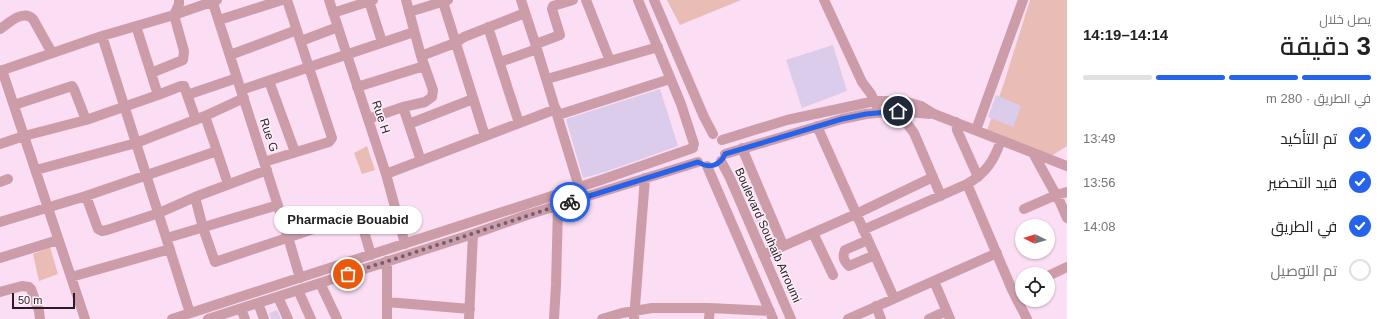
<!DOCTYPE html>
<html lang="ar">
<meta charset="utf-8">
<style>
:root{--surface:#fff;--page:#f6f6f6;--text:#222;--muted:#767676;--line:#e0e0e0;--accent:#2563eb}
body{margin:0;font-family:Arial,Cairo,sans-serif;background:var(--page);color:var(--text);direction:rtl;height:100vh;display:flex;flex-direction:column;font-size:15px;white-space:nowrap}
*{box-sizing:border-box;margin:0}
p{font-size:13px;color:var(--muted)}
.icon{flex:none;width:22px;height:22px;fill:none;stroke:currentColor;stroke-width:2;stroke-linecap:round;stroke-linejoin:round}
.map{position:relative;flex:1;overflow:hidden;direction:ltr}
.drawer{display:flex;flex-direction:column;background:var(--surface);width:320px}
.drawer>*{flex:none}
.needle{width:26px;rotate:275deg}
.tools{position:absolute;left:1015px;top:219px;display:grid;gap:8px}
.tools a{display:grid;place-items:center;width:40px;height:40px;border-radius:50%;background:var(--surface);box-shadow:0 1px 3px #0004;font-size:20px}
.scale{position:absolute;left:12px;bottom:10px;width:63px;box-sizing:border-box;padding-left:4px;border:2px solid #281d25;border-top:0;font-size:11px;line-height:14px;white-space:nowrap;color:#281d25;-webkit-text-stroke:3px #fdf1fa;paint-order:stroke}
.pin{position:absolute;display:grid;place-items:center;width:34px;height:34px;color:#fff;margin:-17px;border:2px solid #fff;border-radius:50%;box-shadow:0 1px 4px #0007}
.courier{position:absolute;display:grid;place-items:center;width:40px;height:40px;margin:-20px;border:3px solid #2563eb;border-radius:50%;background:#fff;color:#222;box-shadow:0 1px 5px #0007}
.bubble{position:absolute;height:28px;border-radius:14px;background:var(--surface);box-shadow:0 1px 3px #0004;font-size:13px;font-weight:600;line-height:28px;text-align:center;direction:rtl}
.overview em{font-style:normal;font-weight:600}
.overview div{display:flex;flex-direction:column-reverse}
.overview{display:flex;align-items:center;justify-content:space-between;height:68px;padding:0 16px}
h1{font-size:26px;font-weight:600;line-height:30px}
.bar{display:grid;grid-template-columns:repeat(4,1fr);gap:6px 4px;align-content:center;height:48px;padding:0 16px}
.bar i{height:5px;border-radius:3px;background:var(--line)}
.bar .on{background:var(--accent)}
.bar p{grid-column:span 4}
ol{padding:0 16px;list-style:none}
li{display:flex;align-items:center;gap:12px;height:44px}
li p{margin-inline-start:auto}
li .icon{padding:4px;border-radius:50%;background:var(--accent);color:#fff;stroke-width:4}
li:last-child{color:var(--muted)}
li i{width:22px;height:22px;border:2px solid var(--line);border-radius:50%}
main{display:flex;flex:1;min-height:0}
.map>svg:first-child{display:block}
</style>
<main>
<section class="drawer">
<div class="overview"><div><h1>3 دقيقة</h1><p>يصل خلال</p></div><em>14:14–14:19</em></div>
<div class="bar"><i class="on"></i><i class="on"></i><i class="on"></i><i></i><p>في الطريق · 280 m</p></div>
<ol>
<li><svg class="icon" aria-label="check" viewBox="0 0 24 24"><path d="M5 12l5 5 9-10"/></svg>تم التأكيد<p>13:49</p></li>
<li><svg class="icon" aria-label="check" viewBox="0 0 24 24"><path d="M5 12l5 5 9-10"/></svg>قيد التحضير<p>13:56</p></li>
<li><svg class="icon" aria-label="check" viewBox="0 0 24 24"><path d="M5 12l5 5 9-10"/></svg>في الطريق<p>14:08</p></li>
<li><i></i>تم التوصيل</li>
</ol>
</section>
<div class="map">
<svg width="1067" height="319" viewBox="0 0 1067 319">
<rect width="100%" height="100%" fill="#fbddf4"/>
<path fill="#e9bcb5" d="M 667,0 L 741,0 L 680,25 Z
M 1030,0 L 1067,0 L 1067,146 L 1048,158 L 986,133 L 1004,83 Z
M 367,146 L 375,170 L 362,174 L 354,153 Z
M 50,247 L 58,274 L 39,281 L 33,254 Z"/>
<path fill="#dbcceb" d="M 833,45 L 847,91 L 802,108 L 786,60 Z
M 660,89 L 678,146 L 605,172 L 583,178 L 566,119 Z
M 996,95 L 1021,106 L 1013,127 L 988,117 Z
M 758,212 L 761,221 L 756,222 L 753,214 Z
M 277,310 L 281,319 L 271,319 L 269,313 Z"/>
<g fill="none" stroke-linecap="round" stroke-linejoin="round">
<path stroke="#cd9ca9" stroke-width="10" d="M 212,0 L 288,237 L 300,278
M 329,0 L 386,174 L 405,244
M 521,0 L 537,49 L 579,187
M 586,0 L 610,61
M 638,0 L 681,104 L 694,144
M 654,0 L 704,117 L 713,134
M 824,0 L 862,82 L 871,94 L 876,105
M 369,1 L 382,42
M 443,2 L 485,136
M 409,12 L 448,0
M 333,13 L 373,0
M 219,20 L 282,0
M 136,26 L 158,95
M 488,27 L 519,123
M 0,29 C 9,23 23,9 33,19 L 52,53
M 102,36 L 190,313
M 301,41 L 338,27
M 536,44 L 560,35 L 552,9 L 553,6 L 573,0
M 230,55 L 297,30
M 421,56 L 455,43 L 464,37 L 525,13
M 500,62 L 537,49
M 2,70 L 85,319
M 0,71 L 102,36 L 174,15 L 217,0
M 151,73 L 183,60 L 184,51 L 174,15 L 179,4 L 179,0
M 547,79 L 658,47
M 269,81 L 295,152
M 357,87 L 424,66
M 241,90 L 414,32
M 187,95 L 237,78
M 14,105 L 72,86 L 74,89 L 86,120 L 158,95 L 181,86 L 184,86 L 196,120
M 403,107 L 421,161
M 898,111 L 914,133 L 941,196
M 558,115 L 670,79
M 205,116 L 217,151
M 368,119 L 403,107 L 425,102 L 432,97 L 433,90 L 421,56 L 406,0
M 956,122 L 957,130 L 978,177
M 409,124 L 473,99
M 817,126 L 894,298
M 976,130 L 1023,0
M 722,140 L 787,120 L 875,101 L 892,101 L 907,102 L 921,106 L 934,114 L 1067,166
M 0,144 L 24,136 L 86,120
M 742,148 L 783,245
M 1033,153 L 1060,202 L 1067,218
M 725,154 L 842,119 L 866,114 L 898,111 L 930,114
M 721,161 L 730,178 L 791,319
M 264,162 L 329,142 L 332,138 L 287,0
M 707,166 L 773,319
M 36,170 L 136,143 L 205,116 L 244,98
M 386,174 L 556,109
M 0,182 L 8,179
M 967,184 C 981,216 994,248 1008,280 C 1013,294 1021,306 1027,319
M 86,196 L 98,229 L 102,231 L 107,230 L 159,213 L 195,197 L 267,170
M 195,197 L 203,228 L 215,262 L 355,215 L 357,215 L 360,218 L 371,255
M 1024,209 L 1056,195 L 1067,192
M 0,222 L 86,196 L 217,151 L 228,184
M 863,230 L 967,184 C 986,173 994,161 1001,140
M 813,233 L 833,275
M 167,238 L 278,205
M 868,240 L 845,250 C 842,257 844,261 849,266 L 875,255
M 763,255 L 856,214 L 933,177
M 0,258 L 58,240
M 1048,276 L 1067,267
M 71,277 L 170,249
M 934,281 L 950,319
M 320,283 L 337,319
M 298,290 L 311,319
M 0,292 L 22,286 L 29,287 L 31,289 L 39,311 L 40,319
M 278,297 L 288,319
M 387,302 L 470,309
M 258,303 L 264,319
M 876,306 L 881,319
M 241,309 L 245,319
M 172,319 L 601,180 L 693,148
M 208,319 L 473,234 L 527,215 L 698,162
M 387,319 L 387,261
M 469,319 L 473,234
M 554,319 L 556,285 L 558,206
M 602,319 L 622,313 L 652,308 L 710,308 L 770,311
M 634,319 L 645,178
M 709,319 L 710,308
M 848,319 L 997,253
M 929,319 L 946,311"/>
</g>
<g fill="none" stroke-linecap="round" stroke-linejoin="round">
<path stroke="#72606d" stroke-width="4" stroke-dasharray="0 7.2" d="M 348,274 L 570,202"/>
<path stroke="#2563eb" stroke-width="5" d="M 570,202 L 698,162 C 709,169 720,166 725,154 L 842,119 L 866,114 L 898,111"/>
</g>
<g text-anchor="middle" dominant-baseline="central" stroke-width="3" stroke-linejoin="round" paint-order="stroke">
<g font-size="12" fill="#281d25" stroke="#fdf1fa">
<text transform="translate(381 117) rotate(72)">Rue H</text>
<text transform="translate(269 135) rotate(72)">Rue G</text>
<text transform="translate(768 235) rotate(66)">Boulevard Souhaib Arroumi</text>
</g>
</g>
</svg>
<div class="tools">
<a><svg class="needle" viewBox="-14 -14 28 28"><path d="M0-13l5 13h-10z" fill="#e53935"/><path d="M0 13l5-13h-10z" fill="#767676"/></svg></a>
<a><svg class="icon" aria-label="locate" viewBox="0 0 24 24"><circle cx="12" cy="12" r="6"/><path d="M12 2v4M12 18v4M2 12h4M18 12h4"/></svg></a>
</div>
<div class="scale">50 m</div>
<div class="pin" style="left:348px;top:274px;background:#ea580c"><svg class="icon" aria-label="bag" viewBox="0 0 24 24"><path d="M5 8h14l-1 12H6zM9 8a3 3 0 0 1 6 0"/></svg></div>
<div class="pin" style="left:898px;top:111px;background:#1f2937"><svg class="icon" aria-label="home" viewBox="0 0 24 24"><path d="M3 11l9-7 9 7M6 9v11h12V9"/></svg></div>
<div class="courier" style="left:570px;top:202px"><svg class="icon" aria-label="bike" viewBox="0 0 24 24"><circle cx="6" cy="16" r="4"/><circle cx="18" cy="16" r="4"/><path d="M6 16l4-8h5l3 8M10 8l3 8H6M13 5h3"/></svg></div>
<div class="bubble" style="left:274px;top:206px;width:148px">Pharmacie Bouabid</div>
</div>
</main>
